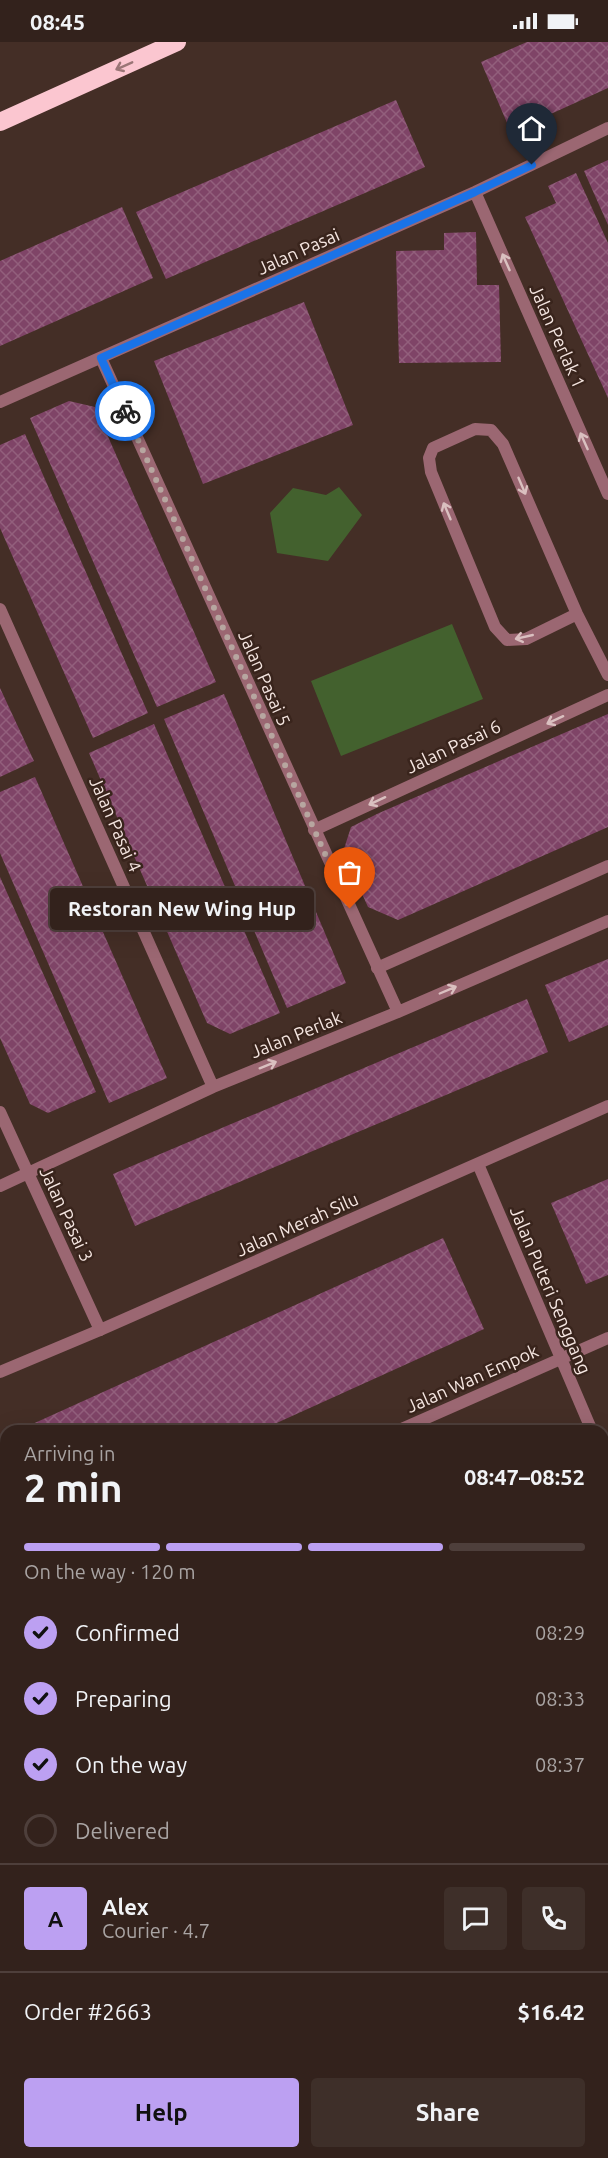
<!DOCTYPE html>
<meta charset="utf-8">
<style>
:root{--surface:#33221c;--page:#3e2f29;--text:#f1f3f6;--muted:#a9a4a3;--line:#4e3f3b;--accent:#bca0f2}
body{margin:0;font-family:Ubuntu,sans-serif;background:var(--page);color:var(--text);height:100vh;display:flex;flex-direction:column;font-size:22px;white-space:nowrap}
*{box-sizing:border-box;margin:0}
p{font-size:20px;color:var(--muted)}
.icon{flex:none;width:33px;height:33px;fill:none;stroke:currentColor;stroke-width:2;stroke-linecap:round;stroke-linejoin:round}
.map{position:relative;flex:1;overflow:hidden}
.drawer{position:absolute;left:0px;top:1383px;width:609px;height:734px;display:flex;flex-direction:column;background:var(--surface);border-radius:18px 18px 0 0;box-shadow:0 6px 24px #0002,0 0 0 2px var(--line)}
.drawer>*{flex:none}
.pin{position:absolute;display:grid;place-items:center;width:51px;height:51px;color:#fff;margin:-62px -26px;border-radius:50% 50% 50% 0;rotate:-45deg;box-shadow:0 0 6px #0007}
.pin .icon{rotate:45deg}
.courier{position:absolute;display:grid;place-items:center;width:60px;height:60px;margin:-30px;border:4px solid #1a73e8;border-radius:50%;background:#fff;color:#222;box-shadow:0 2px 8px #0007}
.bubble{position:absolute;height:42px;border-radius:6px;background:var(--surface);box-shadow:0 6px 24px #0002,0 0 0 2px var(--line);font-size:20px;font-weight:700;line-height:42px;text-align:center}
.headline em{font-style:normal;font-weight:700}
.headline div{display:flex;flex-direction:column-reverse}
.headline{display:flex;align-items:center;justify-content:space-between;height:102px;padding:0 24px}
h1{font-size:39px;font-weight:700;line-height:45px}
.bar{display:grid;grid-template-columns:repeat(4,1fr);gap:9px 6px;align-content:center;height:72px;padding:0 24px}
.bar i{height:8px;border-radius:4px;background:var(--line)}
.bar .current{background:var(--accent)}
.bar p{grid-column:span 4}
.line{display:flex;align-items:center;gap:15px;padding:0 24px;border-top:2px solid var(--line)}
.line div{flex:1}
.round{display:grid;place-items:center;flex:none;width:63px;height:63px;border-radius:6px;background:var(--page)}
ol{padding:0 24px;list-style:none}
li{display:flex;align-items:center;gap:18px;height:66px}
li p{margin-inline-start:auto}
li .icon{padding:6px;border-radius:50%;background:var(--accent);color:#111;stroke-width:4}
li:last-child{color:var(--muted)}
li i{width:33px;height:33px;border:3px solid var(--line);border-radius:50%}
.action{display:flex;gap:12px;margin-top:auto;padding:12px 24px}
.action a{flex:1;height:69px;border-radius:6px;background:var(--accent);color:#111;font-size:24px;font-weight:700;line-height:69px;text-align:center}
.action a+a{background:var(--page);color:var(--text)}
.status{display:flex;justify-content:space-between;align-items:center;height:42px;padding:0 30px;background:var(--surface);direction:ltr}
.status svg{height:16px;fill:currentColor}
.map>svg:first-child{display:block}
</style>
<div class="status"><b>08:45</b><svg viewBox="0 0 49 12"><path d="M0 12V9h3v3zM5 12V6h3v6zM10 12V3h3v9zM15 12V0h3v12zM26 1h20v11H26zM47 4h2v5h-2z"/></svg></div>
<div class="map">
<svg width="608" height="2116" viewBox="0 0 608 2116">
<defs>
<pattern id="building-cross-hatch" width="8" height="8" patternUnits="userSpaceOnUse" patternTransform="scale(1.5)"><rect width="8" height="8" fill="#7f4467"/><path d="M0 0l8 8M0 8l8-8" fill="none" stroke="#925f7c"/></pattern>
</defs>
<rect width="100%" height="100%" fill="#442e26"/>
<path fill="#43612e" d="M 339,445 L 362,473 L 328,519 L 277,511 L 270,471 L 293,446 L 326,453 Z
M 452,582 L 483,657 L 341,714 L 311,639 Z"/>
<path fill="url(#building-cross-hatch)" d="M 527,0 L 608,0 L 608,46 L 511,90 L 481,20 Z
M 396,58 L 425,125 L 166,237 L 136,170 Z
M 608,118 L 608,183 L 584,129 Z
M 576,131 L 608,201 L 608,356 L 525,175 L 556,161 L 548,144 Z
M 122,165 L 153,236 L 0,304 L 0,219 Z
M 476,190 L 477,243 L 499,243 L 501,320 L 399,321 L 396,209 L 444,208 L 444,191 Z
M 304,260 L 353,383 L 203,442 L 154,319 Z
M 69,359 L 95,365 L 216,640 L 157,665 L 30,376 Z
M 25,392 L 148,671 L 93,696 L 0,486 L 0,403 Z
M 0,646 L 34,719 L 0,735 Z
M 224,652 L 346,941 L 287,966 L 164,677 Z
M 608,672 L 608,785 L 398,878 L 368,865 L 343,810 L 351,785 L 379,771 Z
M 154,682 L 280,971 L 230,992 L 207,981 L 89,711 Z
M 35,735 L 167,1036 L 109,1061 L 0,811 L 0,750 Z
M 0,835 L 96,1050 L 48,1071 L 30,1062 L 0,996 Z
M 608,917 L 608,983 L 569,1000 L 545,943 Z
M 527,957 L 548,1010 L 135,1184 L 113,1132 Z
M 608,1137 L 608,1233 L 586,1242 L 551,1161 Z
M 443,1196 L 484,1287 L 259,1389 L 17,1389 Z
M 6,1394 L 6,1458 L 0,1445 L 0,1397 Z
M 603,1599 L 608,1610 L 608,1826 L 603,1816 Z
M 6,1631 L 6,1664 L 0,1652 L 0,1634 Z
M 608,1913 L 608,2116 L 598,2116 L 595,2110 L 603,2110 L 603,1916 Z
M 0,1939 L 6,1950 L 6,2110 L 92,2110 L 95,2116 L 0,2116 Z
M 220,2110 L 329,2110 L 332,2116 L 223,2116 Z
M 358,2110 L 479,2110 L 482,2116 L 361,2116 Z"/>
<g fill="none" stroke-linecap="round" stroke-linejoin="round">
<path stroke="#9b6772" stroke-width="12" d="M 577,572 L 526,597 L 507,598 L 495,585 L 431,430 L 429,416 L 433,406 L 475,387 L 491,388 L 503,402 L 577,572 L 608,633
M 377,926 L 608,824"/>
<path stroke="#9b6772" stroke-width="12" d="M 475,150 L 608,452
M 101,316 L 398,970
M 0,360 L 475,150 L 608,86
M 0,567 L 213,1045
M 314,788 L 608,653
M 0,1070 L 100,1288
M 478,1122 L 592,1389
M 0,1144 L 213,1045 L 398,970 L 608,879
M 397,1389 L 608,1296
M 603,1414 L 608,1426
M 0,1566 L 6,1563
M 0,1816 L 6,1827
M 157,2110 L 160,2116
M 530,2110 L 532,2116"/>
<path stroke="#9b6772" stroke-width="12" d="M 0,1330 L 100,1288 L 608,1064"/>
<path stroke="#fbc6d0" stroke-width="18" d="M 0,80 L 177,0"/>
</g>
<defs><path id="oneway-shaft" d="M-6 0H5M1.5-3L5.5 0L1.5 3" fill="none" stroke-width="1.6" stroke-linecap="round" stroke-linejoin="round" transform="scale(1.5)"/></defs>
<use stroke="#9a7576" href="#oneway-shaft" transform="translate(124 24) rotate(156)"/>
<g stroke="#dac0c0">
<use href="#oneway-shaft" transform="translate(506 220) rotate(-114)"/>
<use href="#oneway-shaft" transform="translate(584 399) rotate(-114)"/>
<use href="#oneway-shaft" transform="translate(522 444) rotate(67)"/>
<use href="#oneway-shaft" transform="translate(447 469) rotate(-113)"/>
<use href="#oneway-shaft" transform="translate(524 595) rotate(167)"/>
<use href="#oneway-shaft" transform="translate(555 678) rotate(155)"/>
<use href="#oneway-shaft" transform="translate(377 759) rotate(155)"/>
<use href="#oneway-shaft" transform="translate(448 948) rotate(-23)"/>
<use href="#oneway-shaft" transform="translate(268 1023) rotate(-22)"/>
</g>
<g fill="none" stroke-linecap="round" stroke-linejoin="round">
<path stroke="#b7a6a0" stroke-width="6" stroke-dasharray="0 10.8" d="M 125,369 L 350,867"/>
<path stroke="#1a73e8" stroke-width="8" d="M 125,369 L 101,316 L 475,150 L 532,123"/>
</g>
<g text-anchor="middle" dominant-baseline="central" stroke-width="5" stroke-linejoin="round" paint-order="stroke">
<g font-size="18" fill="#f5e6e1" stroke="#39241c">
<text transform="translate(298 209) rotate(-24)">Jalan Pasai</text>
<text transform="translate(558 294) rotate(66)">Jalan Perlak 1</text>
<text transform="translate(265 636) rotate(66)">Jalan Pasai 5</text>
<text transform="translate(453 704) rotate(-25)">Jalan Pasai 6</text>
<text transform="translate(116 782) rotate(66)">Jalan Pasai 4</text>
<text transform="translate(296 992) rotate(-22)">Jalan Perlak</text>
<text transform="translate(67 1172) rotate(65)">Jalan Pasai 3</text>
<text transform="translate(297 1182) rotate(-24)">Jalan Merah Silu</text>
<text transform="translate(551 1248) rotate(67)">Jalan Puteri Senggang</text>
<text transform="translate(472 1336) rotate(-24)">Jalan Wan Empok</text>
</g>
</g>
</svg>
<div class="pin" style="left:350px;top:867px;background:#ea580c"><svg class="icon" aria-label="bag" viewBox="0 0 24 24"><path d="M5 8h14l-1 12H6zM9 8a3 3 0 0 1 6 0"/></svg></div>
<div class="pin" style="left:532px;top:123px;background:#1f2937"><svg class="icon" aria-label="home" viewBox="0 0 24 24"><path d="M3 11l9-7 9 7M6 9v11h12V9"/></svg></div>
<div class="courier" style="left:125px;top:369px"><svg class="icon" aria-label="bike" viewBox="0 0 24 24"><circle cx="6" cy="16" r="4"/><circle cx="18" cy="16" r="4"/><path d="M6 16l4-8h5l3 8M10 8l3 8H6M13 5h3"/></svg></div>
<div class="bubble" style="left:50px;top:846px;width:264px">Restoran New Wing Hup</div>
<section class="drawer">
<div class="headline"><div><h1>2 min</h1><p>Arriving in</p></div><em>08:47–08:52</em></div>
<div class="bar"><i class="current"></i><i class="current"></i><i class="current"></i><i></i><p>On the way · 120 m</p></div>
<ol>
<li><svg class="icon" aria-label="check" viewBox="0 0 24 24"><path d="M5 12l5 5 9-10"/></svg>Confirmed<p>08:29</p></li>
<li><svg class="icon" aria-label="check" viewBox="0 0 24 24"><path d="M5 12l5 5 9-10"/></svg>Preparing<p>08:33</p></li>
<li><svg class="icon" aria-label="check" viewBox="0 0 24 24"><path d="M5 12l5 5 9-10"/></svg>On the way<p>08:37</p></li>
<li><i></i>Delivered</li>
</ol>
<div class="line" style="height:108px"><b class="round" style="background:var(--accent);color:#111">A</b><div><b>Alex</b><p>Courier · 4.7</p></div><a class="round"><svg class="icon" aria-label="chat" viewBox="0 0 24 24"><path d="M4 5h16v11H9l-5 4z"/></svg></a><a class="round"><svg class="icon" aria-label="phone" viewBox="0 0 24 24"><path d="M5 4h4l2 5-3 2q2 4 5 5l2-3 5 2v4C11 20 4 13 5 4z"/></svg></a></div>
<div class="line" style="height:78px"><div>Order #2663</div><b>$16.42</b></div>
<div class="action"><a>Help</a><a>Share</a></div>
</section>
</div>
